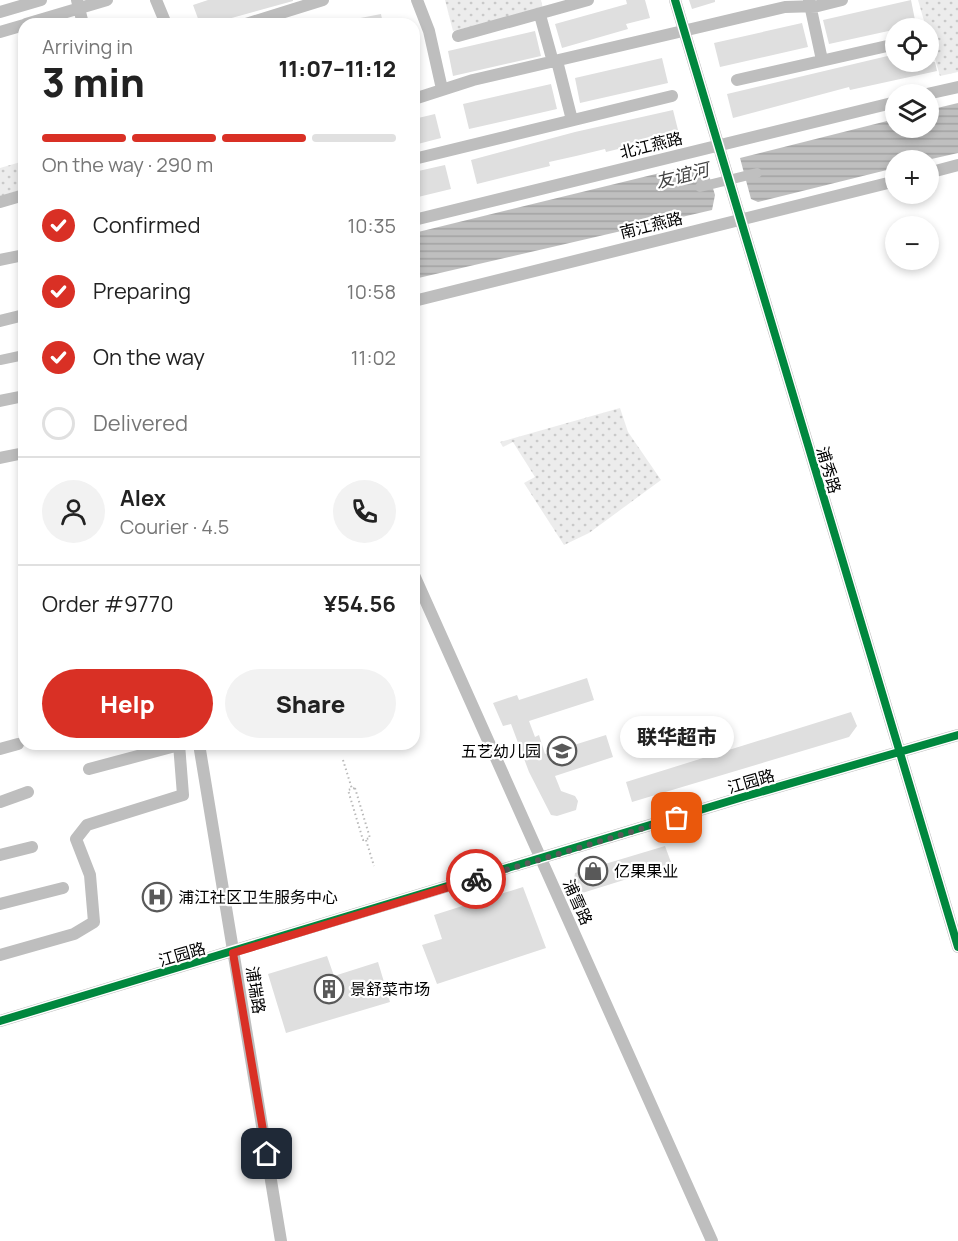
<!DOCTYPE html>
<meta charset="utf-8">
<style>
:root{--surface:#fff;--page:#f2f2f2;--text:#222;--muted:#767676;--line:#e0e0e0;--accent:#d93025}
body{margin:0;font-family:Manrope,"Noto Sans SC",sans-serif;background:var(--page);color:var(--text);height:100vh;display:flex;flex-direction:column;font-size:22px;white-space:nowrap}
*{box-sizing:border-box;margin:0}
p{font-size:20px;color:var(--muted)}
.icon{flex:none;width:33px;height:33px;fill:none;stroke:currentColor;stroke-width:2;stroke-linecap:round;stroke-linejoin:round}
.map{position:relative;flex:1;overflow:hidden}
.side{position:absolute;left:18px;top:18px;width:402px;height:732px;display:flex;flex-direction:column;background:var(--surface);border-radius:18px;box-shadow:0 3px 9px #0003}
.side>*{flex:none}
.buttons{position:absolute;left:885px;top:18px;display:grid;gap:12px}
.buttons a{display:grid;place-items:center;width:54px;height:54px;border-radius:50%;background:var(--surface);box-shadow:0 3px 9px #0003;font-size:30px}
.pin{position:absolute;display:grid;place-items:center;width:51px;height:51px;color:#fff;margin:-26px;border-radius:12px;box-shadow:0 3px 9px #0006}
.courier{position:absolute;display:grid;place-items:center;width:60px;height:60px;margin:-30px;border:4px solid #d93025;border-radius:50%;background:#fff;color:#222;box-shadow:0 2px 8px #0007}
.bubble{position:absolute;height:42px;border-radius:21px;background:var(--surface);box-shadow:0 3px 9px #0003;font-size:20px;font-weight:800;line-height:42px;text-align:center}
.summary em{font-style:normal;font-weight:800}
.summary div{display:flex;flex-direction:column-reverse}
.summary{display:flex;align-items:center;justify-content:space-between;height:102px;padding:0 24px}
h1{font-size:39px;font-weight:800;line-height:45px}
.bar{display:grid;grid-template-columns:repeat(4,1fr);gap:9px 6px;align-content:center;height:72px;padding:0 24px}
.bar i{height:8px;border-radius:4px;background:var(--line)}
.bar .selected{background:var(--accent)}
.bar p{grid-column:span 4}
.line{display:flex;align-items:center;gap:15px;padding:0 24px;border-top:2px solid var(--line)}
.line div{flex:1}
.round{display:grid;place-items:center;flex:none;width:63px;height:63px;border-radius:32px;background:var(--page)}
ol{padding:0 24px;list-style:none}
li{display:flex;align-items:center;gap:18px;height:66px}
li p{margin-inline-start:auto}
li .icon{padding:6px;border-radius:50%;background:var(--accent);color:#fff;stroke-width:4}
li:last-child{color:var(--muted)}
li i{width:33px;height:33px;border:3px solid var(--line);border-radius:50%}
.primary-button{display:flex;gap:12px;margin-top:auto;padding:12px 24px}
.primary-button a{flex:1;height:69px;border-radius:36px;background:var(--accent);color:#fff;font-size:24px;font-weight:800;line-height:69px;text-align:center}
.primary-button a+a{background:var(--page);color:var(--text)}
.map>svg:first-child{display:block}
</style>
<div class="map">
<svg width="958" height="1241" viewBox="0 0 958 1241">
<defs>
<pattern id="park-dots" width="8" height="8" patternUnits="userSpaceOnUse" patternTransform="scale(1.5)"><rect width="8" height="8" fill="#ececec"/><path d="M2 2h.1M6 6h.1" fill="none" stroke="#c9c9c9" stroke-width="1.8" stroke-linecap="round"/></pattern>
<pattern id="water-rules" width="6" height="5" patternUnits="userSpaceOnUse" patternTransform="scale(1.5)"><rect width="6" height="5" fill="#bfbfbf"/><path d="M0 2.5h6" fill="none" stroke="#a2a2a2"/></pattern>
</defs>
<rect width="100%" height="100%" fill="#fff"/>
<path fill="url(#park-dots)" d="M 445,0 L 541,0 L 543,9 L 453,31 Z
M 918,0 L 958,0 L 958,72 L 940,76 Z
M 128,18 L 146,24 L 110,24 L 115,19 Z
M 24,161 L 24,189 L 0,196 L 0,168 Z
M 620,408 L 628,432 L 661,480 L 589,533 L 564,545 L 524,483 L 535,477 L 513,442 L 503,447 L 500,442 Z"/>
<path fill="url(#water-rules)" d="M 958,103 L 958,153 L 927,160 L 896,160 L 895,168 L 758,202 L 751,199 L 740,158 L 895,119 L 896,128 L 928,128 L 929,110 Z
M 705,162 L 715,195 L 712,210 L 414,279 L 414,233 Z"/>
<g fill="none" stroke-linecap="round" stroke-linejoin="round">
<path stroke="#bfbfbf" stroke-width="10" d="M 700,187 L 757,173
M 0,360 L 24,355"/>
</g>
<path fill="#dfdfdf" d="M 208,0 L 293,0 L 293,1 L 210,24 L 200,24 L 193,5 Z
M 626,0 L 645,0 L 650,18 L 626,24 L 628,29 L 562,48 L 555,24 L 627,4 Z
M 689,0 L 715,0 L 715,2 L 692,9 Z
M 911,0 L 916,25 L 829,44 L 823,20 Z
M 381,14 L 383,24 L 350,24 L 350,20 Z
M 802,23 L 808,47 L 720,67 L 714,43 Z
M 535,31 L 541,56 L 453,76 L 448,51 Z
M 896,54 L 896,62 L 935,62 L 937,71 L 850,90 L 849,87 L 733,118 L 727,94 Z
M 662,58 L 668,83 L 580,103 L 575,78 Z
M 551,84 L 557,109 L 469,129 L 463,104 Z
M 673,110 L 679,134 L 606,152 L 605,149 L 576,156 L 549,162 L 550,166 L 477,184 L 471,160 L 575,132 Z
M 435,114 L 441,138 L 414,145 L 414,119 Z
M 445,165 L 451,189 L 414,198 L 414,172 Z
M 587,678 L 594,700 L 529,721 L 535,737 L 539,735 L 545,754 L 606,735 L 613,757 L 555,776 L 561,791 L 575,796 L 578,801 L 576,810 L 557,816 L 551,815 L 529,772 L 511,724 L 503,726 L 493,703 L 517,695 L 519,700 Z
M 851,712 L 857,726 L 849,737 L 632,802 L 626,782 Z
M 665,846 L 672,865 L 579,894 L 574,879 L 575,873 Z
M 523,887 L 546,948 L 437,984 L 422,945 L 442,939 L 434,915 Z
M 327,956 L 334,976 L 378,962 L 390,1002 L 286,1033 L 268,974 Z"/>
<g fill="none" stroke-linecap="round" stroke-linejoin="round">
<path stroke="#b9b9b9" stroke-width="2" stroke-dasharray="1.5 3" stroke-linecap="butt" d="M 343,760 L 352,789
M 355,788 L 370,838 L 363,840 L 348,790 Z
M 366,840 L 374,866"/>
<path stroke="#bebebe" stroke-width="12" d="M 77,0 L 83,24
M 156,0 L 166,24
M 417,0 L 429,31 L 442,89
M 675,0 L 958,947
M 809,0 L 822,60
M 0,12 L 41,0
M 540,15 L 553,62
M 26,24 L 107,0
M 246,24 L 323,0
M 0,32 L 24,25
M 458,36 L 588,0
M 557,61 L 572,120
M 737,80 L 896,44
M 927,94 L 958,87
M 414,99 L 473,80 L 700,27 L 785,7 L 818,6 L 842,0
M 414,159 L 672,96
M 928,173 L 958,165
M 0,202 L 24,195
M 414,220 L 896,102
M 0,260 L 24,255
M 414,301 L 896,181
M 0,321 L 24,315
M 0,401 L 24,396
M 0,458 L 24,453
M 414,575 L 712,1241
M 199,744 L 281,1241
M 0,749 L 18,744
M 89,769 L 179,745
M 0,802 L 28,792
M 0,855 L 32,847
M 0,904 L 63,888
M 0,955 L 74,934 L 94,922 L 90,875 L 76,839 L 87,825 L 183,795 L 179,744
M 0,1021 L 743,797 L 958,735"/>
<g stroke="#fff" stroke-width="11">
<path id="cycleway" d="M 675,0 L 958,947
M 0,1021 L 743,797 L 958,735"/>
</g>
<use href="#cycleway" stroke="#00873e" stroke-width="8"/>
</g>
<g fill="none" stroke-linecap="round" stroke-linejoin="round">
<path stroke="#595959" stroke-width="6" stroke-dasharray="0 10.8" d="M 476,879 L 677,818"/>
<path stroke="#d93025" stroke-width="8" d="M 267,1154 L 233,953 L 476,879"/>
</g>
<defs>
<g id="school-ring" transform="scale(1.5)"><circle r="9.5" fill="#fff" stroke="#595959" stroke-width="1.5"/><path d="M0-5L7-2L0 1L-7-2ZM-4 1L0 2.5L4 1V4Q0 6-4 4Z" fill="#595959"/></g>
<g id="shop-ring" transform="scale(1.5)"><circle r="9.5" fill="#fff" stroke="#595959" stroke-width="1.5"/><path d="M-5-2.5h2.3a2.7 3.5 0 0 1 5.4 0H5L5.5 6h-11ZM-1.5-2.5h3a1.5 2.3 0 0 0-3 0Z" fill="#595959"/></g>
<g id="hospital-ring" transform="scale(1.5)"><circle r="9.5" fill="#fff" stroke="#595959" stroke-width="1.5"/><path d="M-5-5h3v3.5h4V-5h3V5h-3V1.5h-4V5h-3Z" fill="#595959"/></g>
<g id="building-ring" transform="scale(1.5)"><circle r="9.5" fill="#fff" stroke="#595959" stroke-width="1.5"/><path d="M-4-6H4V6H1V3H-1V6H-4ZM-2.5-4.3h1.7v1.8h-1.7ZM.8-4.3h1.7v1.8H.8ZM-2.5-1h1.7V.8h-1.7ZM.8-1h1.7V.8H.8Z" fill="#595959"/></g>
</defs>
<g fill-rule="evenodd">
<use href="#school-ring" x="562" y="751"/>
<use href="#shop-ring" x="593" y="871"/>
<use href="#hospital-ring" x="157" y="897"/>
<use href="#building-ring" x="329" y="989"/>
</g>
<g text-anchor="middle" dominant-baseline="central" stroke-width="4.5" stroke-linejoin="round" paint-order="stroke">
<g font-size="16" fill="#000" stroke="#fff">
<text transform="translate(651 145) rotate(-14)">北江燕路</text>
<text transform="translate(651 225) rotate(-14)">南江燕路</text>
<text transform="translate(829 470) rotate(74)">浦秀路</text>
<text transform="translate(751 781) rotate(-16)">江园路</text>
<text transform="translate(578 902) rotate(66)">浦雪路</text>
<text transform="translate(182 954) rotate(-16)">江园路</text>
<text transform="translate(256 990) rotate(81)">浦瑞路</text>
</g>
<g font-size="16" fill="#000" stroke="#fff" text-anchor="start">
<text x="541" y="751" text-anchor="end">五艺幼儿园</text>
<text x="614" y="871">亿果果业</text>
<text x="178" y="897">浦江社区卫生服务中心</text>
<text x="350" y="989">景舒菜市场</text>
</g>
<g font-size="18" font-style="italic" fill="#444" stroke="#fff">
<text transform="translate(682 175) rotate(-14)">友谊河</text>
</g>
</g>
</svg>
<div class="buttons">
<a><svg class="icon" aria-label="locate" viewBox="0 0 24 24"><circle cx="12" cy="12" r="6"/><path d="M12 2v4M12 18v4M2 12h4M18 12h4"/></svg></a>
<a><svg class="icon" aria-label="layers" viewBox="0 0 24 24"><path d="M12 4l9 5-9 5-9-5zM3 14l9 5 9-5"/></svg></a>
<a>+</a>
<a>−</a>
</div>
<div class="pin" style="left:677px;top:818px;background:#ea580c"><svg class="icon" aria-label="bag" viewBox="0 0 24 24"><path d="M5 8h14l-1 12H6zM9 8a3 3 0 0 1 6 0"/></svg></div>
<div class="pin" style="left:267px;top:1154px;background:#1f2937"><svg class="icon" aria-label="home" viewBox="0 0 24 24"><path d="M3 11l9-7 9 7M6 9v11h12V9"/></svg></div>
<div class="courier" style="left:476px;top:879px"><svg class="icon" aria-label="bike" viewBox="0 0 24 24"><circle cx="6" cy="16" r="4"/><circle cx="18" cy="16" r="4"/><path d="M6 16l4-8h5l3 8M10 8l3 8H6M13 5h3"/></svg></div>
<div class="bubble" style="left:620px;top:716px;width:114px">联华超市</div>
<section class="side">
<div class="summary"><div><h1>3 min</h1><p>Arriving in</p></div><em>11:07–11:12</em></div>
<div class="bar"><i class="selected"></i><i class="selected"></i><i class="selected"></i><i></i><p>On the way · 290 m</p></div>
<ol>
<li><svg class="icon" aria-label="check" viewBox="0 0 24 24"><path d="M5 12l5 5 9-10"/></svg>Confirmed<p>10:35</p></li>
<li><svg class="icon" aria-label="check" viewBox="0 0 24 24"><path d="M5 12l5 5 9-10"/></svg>Preparing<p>10:58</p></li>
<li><svg class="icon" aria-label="check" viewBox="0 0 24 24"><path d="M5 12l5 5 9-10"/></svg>On the way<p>11:02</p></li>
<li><i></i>Delivered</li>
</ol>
<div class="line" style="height:108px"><a class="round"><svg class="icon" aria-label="person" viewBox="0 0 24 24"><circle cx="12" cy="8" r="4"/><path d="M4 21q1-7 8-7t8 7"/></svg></a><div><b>Alex</b><p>Courier · 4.5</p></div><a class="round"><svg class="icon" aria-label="phone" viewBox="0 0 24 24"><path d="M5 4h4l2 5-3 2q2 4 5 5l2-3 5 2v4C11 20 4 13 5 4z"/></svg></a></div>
<div class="line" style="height:78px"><div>Order #9770</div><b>¥54.56</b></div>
<div class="primary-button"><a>Help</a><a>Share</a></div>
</section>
</div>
